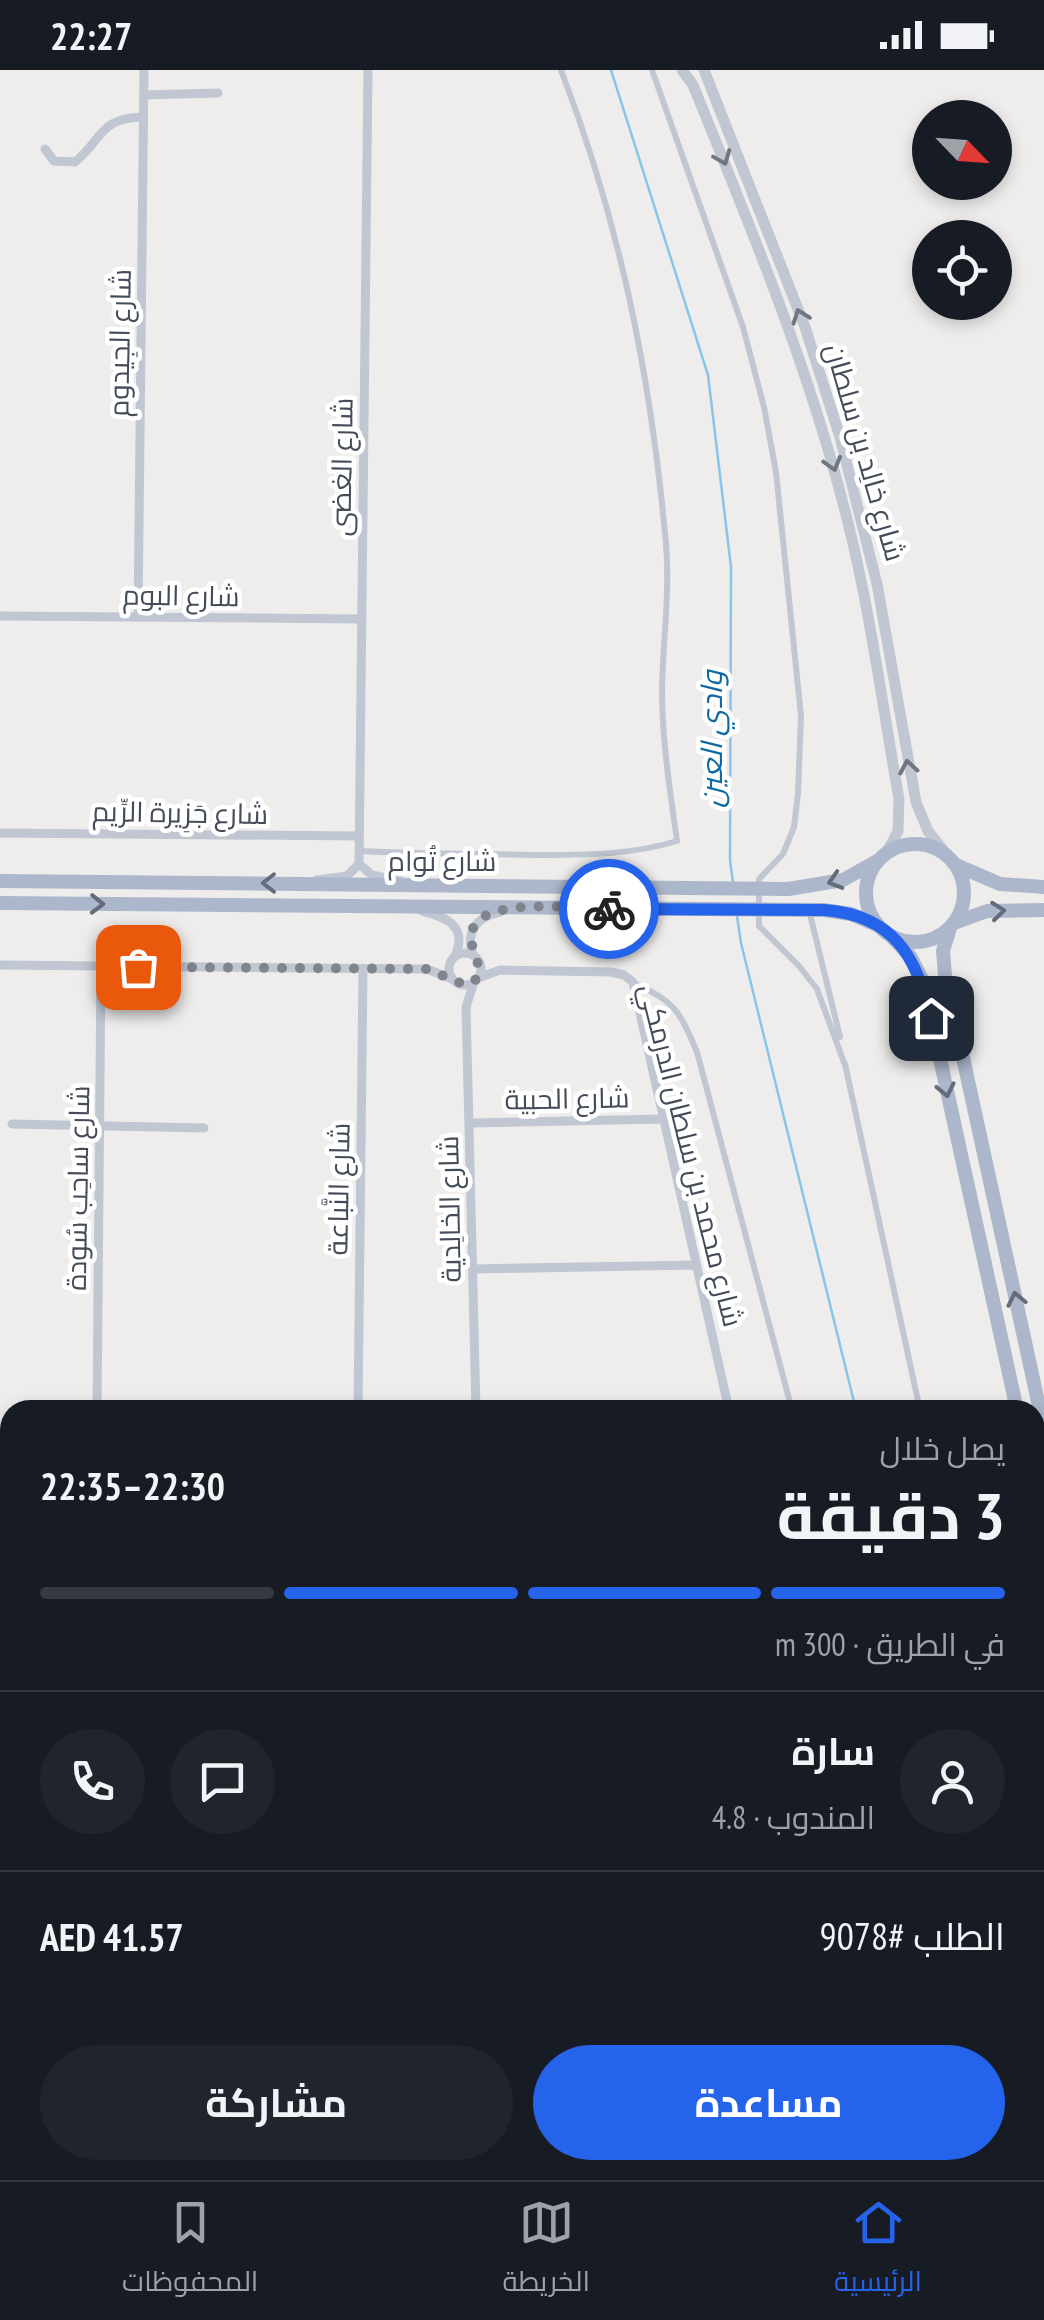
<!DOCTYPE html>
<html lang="ar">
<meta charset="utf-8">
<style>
:root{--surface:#171b24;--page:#20242c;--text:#f1f3f6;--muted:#9ea1a6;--line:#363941;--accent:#2563eb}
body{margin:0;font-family:"PT Sans Narrow",Cairo,sans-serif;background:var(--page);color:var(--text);direction:rtl;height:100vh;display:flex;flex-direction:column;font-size:38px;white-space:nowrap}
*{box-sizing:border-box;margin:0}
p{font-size:32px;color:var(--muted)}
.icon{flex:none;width:55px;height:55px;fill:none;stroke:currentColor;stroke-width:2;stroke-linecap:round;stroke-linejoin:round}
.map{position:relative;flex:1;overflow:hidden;direction:ltr}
.panel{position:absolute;left:0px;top:1330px;width:1045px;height:780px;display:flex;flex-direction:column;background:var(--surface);border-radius:30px 30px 0 0;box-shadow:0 5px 15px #0003;direction:rtl}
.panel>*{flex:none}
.needle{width:65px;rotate:115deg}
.buttons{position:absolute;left:912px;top:30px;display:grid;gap:20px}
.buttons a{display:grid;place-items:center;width:100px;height:100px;border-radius:50%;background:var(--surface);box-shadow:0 5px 15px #0003;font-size:50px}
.pin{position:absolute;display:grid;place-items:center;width:85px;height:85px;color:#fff;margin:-42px;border-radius:20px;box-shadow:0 5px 15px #0006}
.courier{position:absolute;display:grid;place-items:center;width:100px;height:100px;margin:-50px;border:8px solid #2563eb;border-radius:50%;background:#fff;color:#222;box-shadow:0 2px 12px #0007}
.headline em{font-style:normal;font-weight:700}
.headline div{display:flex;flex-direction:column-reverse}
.headline{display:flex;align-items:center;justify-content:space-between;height:170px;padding:0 40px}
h1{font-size:65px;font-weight:700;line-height:75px}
.bar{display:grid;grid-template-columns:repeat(4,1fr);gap:15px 10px;align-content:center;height:120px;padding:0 40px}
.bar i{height:12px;border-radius:8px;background:var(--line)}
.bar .on{background:var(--accent)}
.bar p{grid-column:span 4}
.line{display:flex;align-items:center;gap:25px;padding:0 40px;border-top:2px solid var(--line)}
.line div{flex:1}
.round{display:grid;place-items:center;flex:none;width:105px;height:105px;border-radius:52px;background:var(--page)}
.primary-button{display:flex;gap:20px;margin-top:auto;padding:20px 40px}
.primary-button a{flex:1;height:115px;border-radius:60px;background:var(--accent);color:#fff;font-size:40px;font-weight:700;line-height:115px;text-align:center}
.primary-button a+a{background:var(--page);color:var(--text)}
.status{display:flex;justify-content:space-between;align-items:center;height:70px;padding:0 50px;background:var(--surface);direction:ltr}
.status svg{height:28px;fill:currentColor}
.dock{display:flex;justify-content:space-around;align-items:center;height:140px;border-top:2px solid var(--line);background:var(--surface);font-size:28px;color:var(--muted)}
.dock a{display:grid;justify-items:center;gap:5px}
.dock .on{color:var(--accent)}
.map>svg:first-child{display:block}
</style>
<div class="status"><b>22:27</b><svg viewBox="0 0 49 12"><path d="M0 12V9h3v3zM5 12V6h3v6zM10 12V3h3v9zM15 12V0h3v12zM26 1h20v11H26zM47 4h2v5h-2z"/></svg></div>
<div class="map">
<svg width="1044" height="2110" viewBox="0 0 1044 2110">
<rect width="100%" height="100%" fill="#efedec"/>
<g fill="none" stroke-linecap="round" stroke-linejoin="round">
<path stroke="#89c4e9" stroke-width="2.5" d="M 611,0 L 708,305 L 731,497 L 730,790 L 733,813
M 737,846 L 741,873 L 856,1340
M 1034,2100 L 1036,2110"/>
<path stroke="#c0c6d2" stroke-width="6" d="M 652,0 L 743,257 L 764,337 L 776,402 L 801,646 L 798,724 L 794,757 L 783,784 L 759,809 L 759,856 L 799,896 L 817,919 L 846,998
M 359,781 C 422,784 484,784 546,785 C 591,785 634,784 677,771 C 670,721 662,670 662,619 C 663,571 670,522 666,474 C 651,308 621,156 561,0
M 809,840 L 840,967
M 634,913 C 676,933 679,940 697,982 L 792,1340
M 845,994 L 920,1340
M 1035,1686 L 1044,1726
M 1035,1876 L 1044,1920
M 964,2100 L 967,2110"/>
<path stroke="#c0c6d2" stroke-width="9" d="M 144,25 L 218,23
M 45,79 L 54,91 L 75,92 C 103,69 99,48 143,47
M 0,546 L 362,549
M 138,547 L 144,0
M 0,763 L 359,766
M 359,794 L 372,805 L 401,811
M 317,810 L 347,806 L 359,794 L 368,0
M 422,841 C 447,847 468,857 455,886
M449 899a16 16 0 1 1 32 0a16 16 0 1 1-32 0Z
M 474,886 C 464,863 476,847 500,842
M 0,895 L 427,899 L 452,909
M 478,908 L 500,900 L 611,902 L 624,905 L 633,912 L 729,1340
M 474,912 L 466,937 L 476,1340
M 470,1053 L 664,1049
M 12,1054 L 204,1058
M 473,1199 L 697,1195
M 97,1340 L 101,897
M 358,1340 L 363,899
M 0,1469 L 10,1469
M 0,1671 L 10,1671
M 0,1895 L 10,1896
M 136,2100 L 138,2110
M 390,2100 L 391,2110
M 495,2100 L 496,2110
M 908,2100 L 909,2110"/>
<path stroke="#c0c6d2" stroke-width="11" d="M 682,0 L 693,15 C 750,156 809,297 846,445 C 870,538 882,634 899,729 L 898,761 L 887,782
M 704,0 L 805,257 L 840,367 L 877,514 L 916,732 L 928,761 L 947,785"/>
<path stroke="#acb7cb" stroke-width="14" d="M866 823a49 49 0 1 1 98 0a49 49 0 1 1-98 0Z
M 956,795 L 1000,814 L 1044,817
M 0,811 L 788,819 L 843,810 L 877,791
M 0,833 L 823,840 L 851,844 L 877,855
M 954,853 L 987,841 L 1044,840
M 950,858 L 943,881 L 945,905 L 1044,1359
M 891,866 L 910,886 L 923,911 L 1017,1340
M 1035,1424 L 1044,1465"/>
</g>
<defs><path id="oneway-chevron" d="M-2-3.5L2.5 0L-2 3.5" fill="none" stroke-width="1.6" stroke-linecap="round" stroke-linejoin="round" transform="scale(2.5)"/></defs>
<g stroke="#707783">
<use href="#oneway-chevron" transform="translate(723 88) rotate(68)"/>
<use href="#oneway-chevron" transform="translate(800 246) rotate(-110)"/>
<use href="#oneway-chevron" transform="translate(833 394) rotate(74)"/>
<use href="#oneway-chevron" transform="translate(908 697) rotate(-100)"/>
</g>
<g stroke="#646c7b">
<use href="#oneway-chevron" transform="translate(835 811) rotate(163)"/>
<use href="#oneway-chevron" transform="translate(269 813) rotate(-180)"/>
<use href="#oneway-chevron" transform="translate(97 834) rotate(1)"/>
<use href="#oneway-chevron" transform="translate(998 841) rotate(-6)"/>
<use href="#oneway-chevron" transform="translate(946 1020) rotate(78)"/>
<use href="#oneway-chevron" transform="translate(1016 1229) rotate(-102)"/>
</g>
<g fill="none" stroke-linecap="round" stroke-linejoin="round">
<path stroke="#80848c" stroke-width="10" stroke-dasharray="0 18" d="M 138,897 L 427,899 L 465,915 C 500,905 455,874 478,851 C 501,829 578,838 609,839"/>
<path stroke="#2563eb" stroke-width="12" d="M 609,839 L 824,840 C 893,845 917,886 931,948"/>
</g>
<g text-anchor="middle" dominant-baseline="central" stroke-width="9" stroke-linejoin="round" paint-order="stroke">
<g font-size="28" fill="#454c59" stroke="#fff">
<text transform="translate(119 273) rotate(-89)">شارع الجِيدوم</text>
<text transform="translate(866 382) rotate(74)">شارع خالِد بن سلطان</text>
<text transform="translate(341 397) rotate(-89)">شارع الغضى</text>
<text transform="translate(181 525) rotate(1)">شارع البوم</text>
<text transform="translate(180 742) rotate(1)">شارع جَزِيرة الرِّيم</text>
<text x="442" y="790">شارع تُوام</text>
<text transform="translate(567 1028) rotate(-1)">شارع الحبية</text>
<text transform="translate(692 1085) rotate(76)">شارع محمد بن سلطان الدرمكي</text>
<text transform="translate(77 1118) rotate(-89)">شارع ساحِب سُودة</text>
<text transform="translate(338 1119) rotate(-89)">شارع النَّباعة</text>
<text transform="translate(449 1139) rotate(-91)">شارع الخالِدية</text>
</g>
<g font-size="30" font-style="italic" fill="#0f69a2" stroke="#fff">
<text transform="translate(710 669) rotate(-90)">وادي العين</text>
</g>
</g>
</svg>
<div class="buttons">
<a><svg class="needle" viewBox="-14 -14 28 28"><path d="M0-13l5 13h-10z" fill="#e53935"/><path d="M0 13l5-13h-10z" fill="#9ea1a6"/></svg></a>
<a><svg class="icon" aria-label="locate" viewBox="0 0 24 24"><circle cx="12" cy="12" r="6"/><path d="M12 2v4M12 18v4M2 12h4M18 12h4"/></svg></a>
</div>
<div class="pin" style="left:138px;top:897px;background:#ea580c"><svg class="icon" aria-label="bag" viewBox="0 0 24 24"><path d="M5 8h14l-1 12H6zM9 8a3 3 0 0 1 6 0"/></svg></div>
<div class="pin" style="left:931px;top:948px;background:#1f2937"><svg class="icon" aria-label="home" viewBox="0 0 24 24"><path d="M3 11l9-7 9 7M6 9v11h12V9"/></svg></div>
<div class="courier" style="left:609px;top:839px"><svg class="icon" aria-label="bike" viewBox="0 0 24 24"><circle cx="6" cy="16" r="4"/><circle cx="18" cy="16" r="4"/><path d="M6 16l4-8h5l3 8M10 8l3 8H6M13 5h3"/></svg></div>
<section class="panel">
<div class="headline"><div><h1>3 دقيقة</h1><p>يصل خلال</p></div><em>22:30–22:35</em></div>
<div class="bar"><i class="on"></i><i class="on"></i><i class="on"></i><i></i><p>في الطريق · 300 m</p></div>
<div class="line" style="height:180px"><a class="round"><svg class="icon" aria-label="person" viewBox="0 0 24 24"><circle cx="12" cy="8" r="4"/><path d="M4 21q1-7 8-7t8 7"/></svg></a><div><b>سارة</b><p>المندوب · 4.8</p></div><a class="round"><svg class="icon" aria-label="chat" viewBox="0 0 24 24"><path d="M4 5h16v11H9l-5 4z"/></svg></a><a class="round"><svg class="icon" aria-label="phone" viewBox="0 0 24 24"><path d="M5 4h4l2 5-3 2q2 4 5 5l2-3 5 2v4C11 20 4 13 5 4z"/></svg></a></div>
<div class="line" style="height:130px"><div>الطلب #9078</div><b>AED 41.57</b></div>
<div class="primary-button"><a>مساعدة</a><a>مشاركة</a></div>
</section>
</div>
<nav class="dock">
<a class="on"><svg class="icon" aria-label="home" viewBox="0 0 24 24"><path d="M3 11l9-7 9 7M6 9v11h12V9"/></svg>الرئيسية</a>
<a><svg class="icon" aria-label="map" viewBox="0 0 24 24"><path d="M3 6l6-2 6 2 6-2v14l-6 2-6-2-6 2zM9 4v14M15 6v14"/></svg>الخريطة</a>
<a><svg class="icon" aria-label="saved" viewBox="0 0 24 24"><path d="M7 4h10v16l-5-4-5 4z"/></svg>المحفوظات</a>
</nav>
